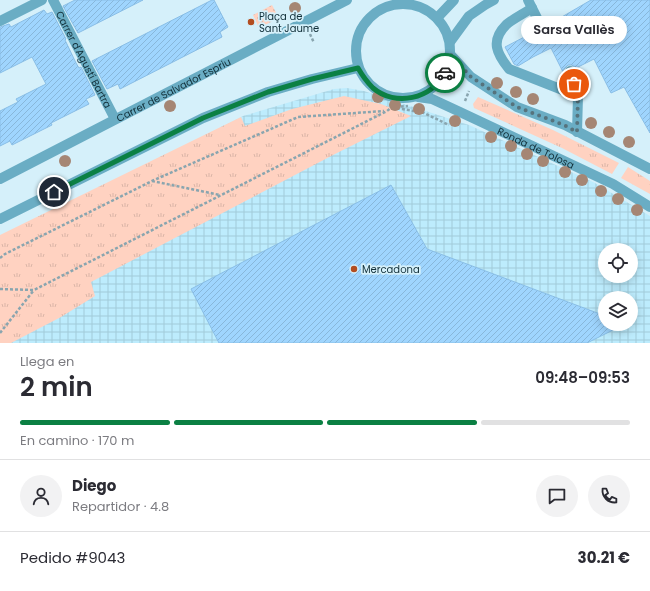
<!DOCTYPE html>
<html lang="es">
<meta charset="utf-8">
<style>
:root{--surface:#fff;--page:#f2f2f3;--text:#2b2b33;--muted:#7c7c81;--line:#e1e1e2;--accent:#0b8043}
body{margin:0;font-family:Poppins,sans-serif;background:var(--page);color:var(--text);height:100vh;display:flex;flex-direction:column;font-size:15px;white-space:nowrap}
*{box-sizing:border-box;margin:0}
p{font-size:13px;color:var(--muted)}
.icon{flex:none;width:22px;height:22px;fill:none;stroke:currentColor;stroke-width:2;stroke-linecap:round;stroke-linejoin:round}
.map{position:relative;height:343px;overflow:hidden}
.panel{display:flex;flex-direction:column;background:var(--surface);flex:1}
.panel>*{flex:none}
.fabs{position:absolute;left:598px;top:243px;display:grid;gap:8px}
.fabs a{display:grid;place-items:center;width:40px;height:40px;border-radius:50%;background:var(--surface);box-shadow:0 2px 10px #0003;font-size:20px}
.pin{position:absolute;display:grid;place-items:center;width:34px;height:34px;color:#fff;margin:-17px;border:2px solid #fff;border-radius:50%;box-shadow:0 1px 4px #0007}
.courier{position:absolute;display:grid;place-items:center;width:40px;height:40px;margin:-20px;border:3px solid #0b8043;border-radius:50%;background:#fff;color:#222;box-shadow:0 1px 5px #0007}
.bubble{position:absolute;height:28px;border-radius:14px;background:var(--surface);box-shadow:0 2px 10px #0003;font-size:13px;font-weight:600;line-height:28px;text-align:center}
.summary em{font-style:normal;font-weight:600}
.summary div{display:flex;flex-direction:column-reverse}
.summary{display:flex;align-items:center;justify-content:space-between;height:68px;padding:0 20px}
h1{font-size:26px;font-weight:600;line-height:30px}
.bar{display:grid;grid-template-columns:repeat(4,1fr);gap:6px 4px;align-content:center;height:48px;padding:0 20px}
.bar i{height:5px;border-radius:3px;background:var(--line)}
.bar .current{background:var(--accent)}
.bar p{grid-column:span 4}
.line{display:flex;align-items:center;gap:10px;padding:0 20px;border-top:1px solid var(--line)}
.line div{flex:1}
.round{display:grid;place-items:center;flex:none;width:42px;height:42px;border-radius:21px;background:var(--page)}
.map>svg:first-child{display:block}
</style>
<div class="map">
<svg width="650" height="343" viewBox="0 0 650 343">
<defs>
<pattern id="industrial-grid" width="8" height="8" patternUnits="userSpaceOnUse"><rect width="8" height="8" fill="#bdecfd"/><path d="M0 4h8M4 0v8" fill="none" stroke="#a1cbda"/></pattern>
<pattern id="grass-tufts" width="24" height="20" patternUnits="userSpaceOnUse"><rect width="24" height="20" fill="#ffd2c1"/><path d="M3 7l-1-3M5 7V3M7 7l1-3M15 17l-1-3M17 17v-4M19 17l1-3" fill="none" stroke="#dab5a7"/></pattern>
<pattern id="garden-dots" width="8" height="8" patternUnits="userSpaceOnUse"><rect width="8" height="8" fill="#ffd2c1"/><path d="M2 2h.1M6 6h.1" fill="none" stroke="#dab5a7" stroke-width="1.8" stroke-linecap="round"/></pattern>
<pattern id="building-hatch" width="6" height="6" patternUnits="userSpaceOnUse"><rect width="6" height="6" fill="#9fd5fe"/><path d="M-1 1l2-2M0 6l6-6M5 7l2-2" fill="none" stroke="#88b7da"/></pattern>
</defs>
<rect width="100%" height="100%" fill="#d5f0fa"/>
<path fill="url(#industrial-grid)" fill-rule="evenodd" d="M 347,88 L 364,91 L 469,125 L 595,183 L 650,216 L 650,343 L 0,343 L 0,242 L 243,116 L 334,89 ZM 605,250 L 631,250 L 631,276 L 605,276 ZM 605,298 L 631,298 L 631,324 L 605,324 Z"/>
<path fill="url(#grass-tufts)" d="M 344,96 L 381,104 L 411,116 L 335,154 L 91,282 L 95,296 L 61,317 L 11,343 L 0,343 L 0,235 L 241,117 L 245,126 L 292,109 Z
M 478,97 L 553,130 L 619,163 L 612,174 L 562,148 L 474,108 L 473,104 Z
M 628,167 L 650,181 L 650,194 L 621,178 Z"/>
<path fill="url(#garden-dots)" d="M 272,5 L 279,18 L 259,28 L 253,15 Z"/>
<path fill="url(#building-hatch)" stroke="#89bee6" d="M 75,0 L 143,0 L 78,33 L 63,6 Z
M 212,0 L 214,0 L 228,27 L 220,32 L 222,37 L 120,89 L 118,84 L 107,89 L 92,61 Z
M 591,0 L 650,0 L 650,133 L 624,87 L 611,93 L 594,59 L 576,68 L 572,65 L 568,65 L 564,69 L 564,74 L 551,48 L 533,57 L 518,66 L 514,64 L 505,47 L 536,31 L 538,33 L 541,34 L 545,34 L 548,29 L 548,25 Z
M 44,10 L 47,14 L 52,12 L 66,39 L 65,40 L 76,63 L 79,68 L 81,67 L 95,95 L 86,99 L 89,104 L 51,123 L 52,125 L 12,145 L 10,141 L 0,146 L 0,111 L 18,102 L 16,99 L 46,84 L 32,57 L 0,73 L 0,27 L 9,24 L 11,27 Z
M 391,185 L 427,249 L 600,314 L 605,319 L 605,324 L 610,324 L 615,329 L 587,343 L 219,343 L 191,289 Z"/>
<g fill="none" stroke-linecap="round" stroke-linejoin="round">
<path stroke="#89a5af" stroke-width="2.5" stroke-dasharray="3 2" stroke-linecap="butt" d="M 310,34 L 314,43
M 465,101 L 469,91
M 397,108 L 424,113 L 449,125
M 152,181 L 220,195
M 0,258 L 5,254 L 152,181 L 298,117 L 384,111
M 0,289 L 34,290 L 387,111 L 392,107 L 408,106
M 0,333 L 34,290"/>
<g stroke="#6aadc4" stroke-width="10">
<path id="s1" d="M 53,0 L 115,119"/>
<path d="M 528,0 L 542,28"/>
<circle cx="403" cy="51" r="47"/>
<path d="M 532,8 C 525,13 511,20 506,25 C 490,41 497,54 509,69 L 578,96"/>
<path d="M 437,18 L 454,0"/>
<path d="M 0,21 L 42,0"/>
<path d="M 450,42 L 469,16 L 485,5 L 494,0"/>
<path d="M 450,54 L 471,77 L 517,107 L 565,125 L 650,169"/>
<path d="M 570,71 L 578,96 L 577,132"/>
<path id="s2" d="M 418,97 L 432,99 L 460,112 L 613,184 L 650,207"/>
<path id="s3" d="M 0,179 L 347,0"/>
<path d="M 0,219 L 203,118 L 268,92 L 312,79 L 358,68"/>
</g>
</g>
<g fill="#a58674">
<circle cx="295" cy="8" r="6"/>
<circle cx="497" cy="83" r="6"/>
<circle cx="516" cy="92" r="6"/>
<circle cx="378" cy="97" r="6"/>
<circle cx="533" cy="99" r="6"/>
<circle cx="395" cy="105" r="6"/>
<circle cx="170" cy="106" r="6"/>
<circle cx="419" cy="109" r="6"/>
<circle cx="455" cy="121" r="6"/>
<circle cx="591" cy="123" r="6"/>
<circle cx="609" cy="132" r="6"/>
<circle cx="491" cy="137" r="6"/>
<circle cx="629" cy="142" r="6"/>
<circle cx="511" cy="146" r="6"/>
<circle cx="527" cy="154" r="6"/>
<circle cx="65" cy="161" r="6"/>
<circle cx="543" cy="161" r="6"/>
<circle cx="565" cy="172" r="6"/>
<circle cx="582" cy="180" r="6"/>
<circle cx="601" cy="191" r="6"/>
<circle cx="618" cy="199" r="6"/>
<circle cx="637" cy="210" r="6"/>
</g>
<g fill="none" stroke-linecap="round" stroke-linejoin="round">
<path stroke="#56737d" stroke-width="4" stroke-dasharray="0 7.2" d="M 445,73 L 449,64 L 450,54 L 471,77 L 517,107 L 564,125 L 577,132 L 578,96 L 574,84"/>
<path stroke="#0b8043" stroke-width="5" d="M 54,192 L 203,118 L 268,92 L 312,79 L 358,68 C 362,75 367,82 373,88 C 395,107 432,99 445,73"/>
</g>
<g fill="#b24d20" stroke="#d5f0fa" stroke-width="1.5">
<circle cx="251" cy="22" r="4"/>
<circle cx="354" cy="269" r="4"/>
</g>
<g text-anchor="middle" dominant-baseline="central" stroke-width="3.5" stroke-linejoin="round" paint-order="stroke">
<g font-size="10" fill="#12303a" stroke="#d5f0fa" text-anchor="start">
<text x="259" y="16">Plaça de<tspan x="259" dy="12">Sant Jaume</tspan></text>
<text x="362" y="269">Mercadona</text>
</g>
<g font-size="10" fill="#12303a" stroke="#d5f0fa">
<text stroke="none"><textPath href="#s1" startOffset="67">Carrer d'Agustí Bartra</textPath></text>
<text stroke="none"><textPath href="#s3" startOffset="195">Carrer de Salvador Espriu</textPath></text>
<text stroke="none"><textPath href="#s2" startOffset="129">Ronda de Tolosa</textPath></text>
</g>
</g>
</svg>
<div class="fabs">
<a><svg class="icon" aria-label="locate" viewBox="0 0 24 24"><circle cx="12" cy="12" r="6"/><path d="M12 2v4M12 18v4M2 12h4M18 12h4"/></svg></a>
<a><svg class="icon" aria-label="layers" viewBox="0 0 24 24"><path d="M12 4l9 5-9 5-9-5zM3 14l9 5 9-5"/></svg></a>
</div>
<div class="pin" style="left:574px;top:84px;background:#ea580c"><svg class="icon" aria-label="bag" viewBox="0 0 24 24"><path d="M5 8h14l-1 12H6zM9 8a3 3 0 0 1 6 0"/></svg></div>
<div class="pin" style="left:54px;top:192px;background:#1f2937"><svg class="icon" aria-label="home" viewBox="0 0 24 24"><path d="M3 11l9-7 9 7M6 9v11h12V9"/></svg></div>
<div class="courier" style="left:445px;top:73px"><svg class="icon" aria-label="car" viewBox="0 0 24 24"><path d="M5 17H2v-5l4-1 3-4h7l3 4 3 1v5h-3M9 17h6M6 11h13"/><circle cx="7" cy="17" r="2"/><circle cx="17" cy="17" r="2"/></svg></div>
<div class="bubble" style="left:521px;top:16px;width:106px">Sarsa Vallès</div>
</div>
<section class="panel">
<div class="summary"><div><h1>2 min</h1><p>Llega en</p></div><em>09:48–09:53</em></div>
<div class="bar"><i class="current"></i><i class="current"></i><i class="current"></i><i></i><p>En camino · 170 m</p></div>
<div class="line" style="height:72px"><a class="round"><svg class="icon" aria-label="person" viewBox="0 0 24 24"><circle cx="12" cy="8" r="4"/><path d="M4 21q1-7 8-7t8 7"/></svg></a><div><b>Diego</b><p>Repartidor · 4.8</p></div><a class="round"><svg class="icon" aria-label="chat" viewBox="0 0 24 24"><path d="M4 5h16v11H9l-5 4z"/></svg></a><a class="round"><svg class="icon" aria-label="phone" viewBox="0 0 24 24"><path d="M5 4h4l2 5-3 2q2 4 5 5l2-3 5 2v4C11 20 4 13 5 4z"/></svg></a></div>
<div class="line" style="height:52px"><div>Pedido #9043</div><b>30.21 €</b></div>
</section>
